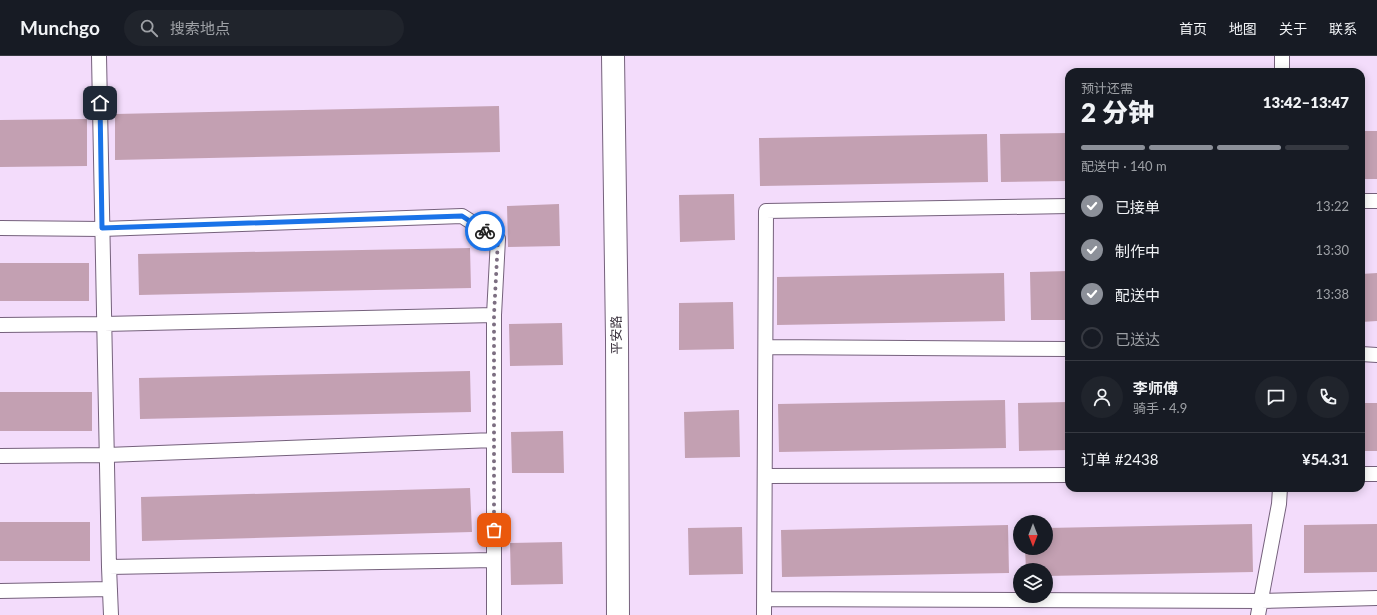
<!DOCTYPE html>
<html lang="zh">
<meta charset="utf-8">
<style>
:root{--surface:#171b24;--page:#20242c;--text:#f1f3f6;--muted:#9ea1a6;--line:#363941;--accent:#8c9099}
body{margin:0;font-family:Lato,"Noto Sans SC",sans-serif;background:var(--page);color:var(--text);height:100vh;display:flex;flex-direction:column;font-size:15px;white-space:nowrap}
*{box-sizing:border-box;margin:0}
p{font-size:13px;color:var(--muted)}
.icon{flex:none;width:22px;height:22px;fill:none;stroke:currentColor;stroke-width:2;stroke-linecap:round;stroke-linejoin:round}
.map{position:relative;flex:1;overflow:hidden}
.sheet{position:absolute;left:1065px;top:12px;width:300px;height:424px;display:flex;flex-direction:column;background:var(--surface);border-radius:12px;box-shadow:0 2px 10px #0003}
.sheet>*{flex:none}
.needle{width:26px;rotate:180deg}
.tools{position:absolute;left:1013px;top:459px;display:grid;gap:8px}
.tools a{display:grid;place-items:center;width:40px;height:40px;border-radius:50%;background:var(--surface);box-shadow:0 2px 10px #0003;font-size:20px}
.pin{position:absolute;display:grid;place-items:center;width:34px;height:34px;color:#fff;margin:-17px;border-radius:8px;box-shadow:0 2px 6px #0006}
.courier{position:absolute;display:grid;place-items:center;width:40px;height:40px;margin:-20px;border:3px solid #1a73e8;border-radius:50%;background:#fff;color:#222;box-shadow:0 1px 5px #0007}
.headline em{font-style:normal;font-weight:800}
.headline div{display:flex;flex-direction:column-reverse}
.headline{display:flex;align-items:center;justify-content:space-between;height:68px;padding:0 16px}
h1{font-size:26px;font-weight:800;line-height:30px}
.bar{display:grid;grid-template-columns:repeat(4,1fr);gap:6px 4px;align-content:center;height:48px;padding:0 16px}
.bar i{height:5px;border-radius:3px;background:var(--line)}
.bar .active{background:var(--accent)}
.bar p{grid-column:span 4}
.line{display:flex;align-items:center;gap:10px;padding:0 16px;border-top:1px solid var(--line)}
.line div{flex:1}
.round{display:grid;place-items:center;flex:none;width:42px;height:42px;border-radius:21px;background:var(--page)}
ol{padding:0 16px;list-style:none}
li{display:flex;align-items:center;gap:12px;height:44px}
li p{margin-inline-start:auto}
li .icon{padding:4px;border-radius:50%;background:var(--accent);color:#fff;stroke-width:4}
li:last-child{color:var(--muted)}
li i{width:22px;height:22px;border:2px solid var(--line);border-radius:50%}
header{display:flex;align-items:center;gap:24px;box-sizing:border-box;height:56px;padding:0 20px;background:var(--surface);border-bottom:1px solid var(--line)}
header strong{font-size:19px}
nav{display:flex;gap:22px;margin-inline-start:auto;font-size:14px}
.search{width:280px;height:36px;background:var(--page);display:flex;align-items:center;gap:10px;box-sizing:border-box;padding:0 14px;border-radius:22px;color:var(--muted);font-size:15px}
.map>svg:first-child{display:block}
</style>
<header>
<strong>Munchgo</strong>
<div class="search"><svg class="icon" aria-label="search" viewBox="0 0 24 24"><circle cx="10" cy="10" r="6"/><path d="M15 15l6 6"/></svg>搜索地点</div>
<nav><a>首页</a><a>地图</a><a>关于</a><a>联系</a></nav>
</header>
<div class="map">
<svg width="1377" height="559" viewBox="0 0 1377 559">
<rect width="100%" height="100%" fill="#f3dcfb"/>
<path fill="#c3a0b2" d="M 499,50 L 500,96 L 115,104 L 115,58 Z
M 87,63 L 87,110 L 0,111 L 0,64 Z
M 1361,75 L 1377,75 L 1377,123 L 1361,123 Z
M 1069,77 L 1069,125 L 1001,126 L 1000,78 Z
M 987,78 L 988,126 L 760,130 L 759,82 Z
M 734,138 L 735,184 L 680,186 L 679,139 Z
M 559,148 L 560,190 L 508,191 L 507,150 Z
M 470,192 L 471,232 L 139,239 L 138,198 Z
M 0,207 L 89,207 L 89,245 L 0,245 Z
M 1069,215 L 1069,264 L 1031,264 L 1030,216 Z
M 1004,217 L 1005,265 L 777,269 L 777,221 Z
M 1377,217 L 1377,265 L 1361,266 L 1361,218 Z
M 733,246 L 734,293 L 679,294 L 679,247 Z
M 562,267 L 563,309 L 510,310 L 509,268 Z
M 470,315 L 471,356 L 140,363 L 139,322 Z
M 0,336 L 92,336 L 92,375 L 0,375 Z
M 1005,344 L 1006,392 L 779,396 L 778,348 Z
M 1069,346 L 1069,394 L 1019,395 L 1018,347 Z
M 1361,347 L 1377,347 L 1377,395 L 1361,395 Z
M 739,354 L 740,401 L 685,402 L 684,356 Z
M 563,375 L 564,417 L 512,417 L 511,376 Z
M 470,432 L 472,476 L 142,485 L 141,441 Z
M 0,466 L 90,466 L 90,505 L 0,505 Z
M 1252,468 L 1253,516 L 1046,520 L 1046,514 L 1026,514 L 1025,492 L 1046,492 L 1046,472 Z
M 1377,468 L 1377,516 L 1304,517 L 1304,469 Z
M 1008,469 L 1009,517 L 782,521 L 781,474 Z
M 742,471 L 743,518 L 689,519 L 688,472 Z
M 562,486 L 563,528 L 511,529 L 510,487 Z"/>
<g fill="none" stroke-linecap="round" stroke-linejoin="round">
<g stroke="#75617c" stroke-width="16">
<path id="lane" d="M 99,0 L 109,511 L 111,559
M 1282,0 L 1282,16
M 1361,145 L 1377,145
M 0,172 L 102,173 L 462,160 L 498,183 L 494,259 L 494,559
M 0,269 L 104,268 L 494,259
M 766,291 L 1069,293
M 1361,298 L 1377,299
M 0,400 L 107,399 L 494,384
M 1361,418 L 1377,418
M 765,420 L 1069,419
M 109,511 L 494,504
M 0,535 L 110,533
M 764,543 L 1261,545 L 1377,542
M 764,559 L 766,155 L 1069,150
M 1258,559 L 1279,448 L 1280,432"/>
</g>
<g stroke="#75617c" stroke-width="24">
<path id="secondary" d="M 613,0 L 617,283 L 618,559"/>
</g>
<use href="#lane" stroke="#fff" stroke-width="14"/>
<use href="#secondary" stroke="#fff" stroke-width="22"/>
</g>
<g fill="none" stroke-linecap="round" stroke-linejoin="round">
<path stroke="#7c6e81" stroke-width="4" stroke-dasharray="0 7.2" d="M 485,175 L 498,183 L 494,259 L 494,474"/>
<path stroke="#1a73e8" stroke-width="5" d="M 100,47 L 102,172 L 462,160 L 485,175"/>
</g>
<g text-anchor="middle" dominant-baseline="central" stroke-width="4" stroke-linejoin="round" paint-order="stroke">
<g font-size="13" fill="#3c333f" stroke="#fff">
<text transform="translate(616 279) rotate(-91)">平安路</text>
</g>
</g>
</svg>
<div class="tools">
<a><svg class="needle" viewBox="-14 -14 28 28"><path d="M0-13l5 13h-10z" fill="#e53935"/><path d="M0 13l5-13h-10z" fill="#9ea1a6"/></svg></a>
<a><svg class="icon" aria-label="layers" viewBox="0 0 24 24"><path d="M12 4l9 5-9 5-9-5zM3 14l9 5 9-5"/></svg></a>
</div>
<div class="pin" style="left:494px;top:474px;background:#ea580c"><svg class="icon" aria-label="bag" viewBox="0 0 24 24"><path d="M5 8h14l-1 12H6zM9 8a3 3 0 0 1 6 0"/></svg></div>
<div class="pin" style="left:100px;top:47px;background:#1f2937"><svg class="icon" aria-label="home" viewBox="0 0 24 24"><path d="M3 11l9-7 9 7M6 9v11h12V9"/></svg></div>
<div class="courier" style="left:485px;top:175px"><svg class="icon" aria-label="bike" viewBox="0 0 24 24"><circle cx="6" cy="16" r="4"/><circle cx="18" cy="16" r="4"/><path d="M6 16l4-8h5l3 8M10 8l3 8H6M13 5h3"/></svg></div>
<section class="sheet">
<div class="headline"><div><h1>2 分钟</h1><p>预计还需</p></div><em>13:42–13:47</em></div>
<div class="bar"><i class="active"></i><i class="active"></i><i class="active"></i><i></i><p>配送中 · 140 m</p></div>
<ol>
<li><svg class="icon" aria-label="check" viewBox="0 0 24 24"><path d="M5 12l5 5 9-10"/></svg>已接单<p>13:22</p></li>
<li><svg class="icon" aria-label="check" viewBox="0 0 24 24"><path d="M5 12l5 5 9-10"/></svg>制作中<p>13:30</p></li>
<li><svg class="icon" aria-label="check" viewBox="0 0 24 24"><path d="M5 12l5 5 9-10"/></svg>配送中<p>13:38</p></li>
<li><i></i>已送达</li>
</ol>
<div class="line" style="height:72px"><a class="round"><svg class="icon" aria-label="person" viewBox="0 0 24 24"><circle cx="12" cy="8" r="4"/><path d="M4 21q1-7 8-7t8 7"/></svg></a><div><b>李师傅</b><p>骑手 · 4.9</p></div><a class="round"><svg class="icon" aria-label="chat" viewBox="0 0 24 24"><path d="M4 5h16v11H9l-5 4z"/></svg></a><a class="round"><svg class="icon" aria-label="phone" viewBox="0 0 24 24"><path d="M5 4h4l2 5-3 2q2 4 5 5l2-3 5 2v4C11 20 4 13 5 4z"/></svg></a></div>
<div class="line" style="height:52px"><div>订单 #2438</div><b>¥54.31</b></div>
</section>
</div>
